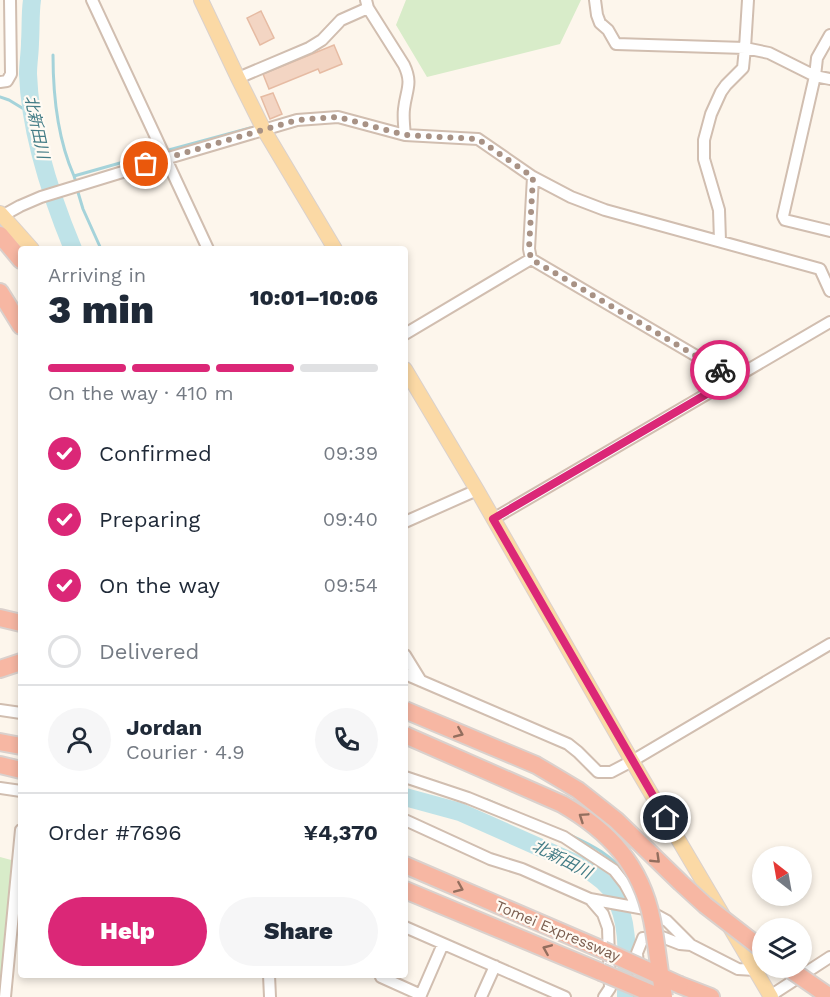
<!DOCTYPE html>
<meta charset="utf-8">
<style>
:root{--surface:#fff;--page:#f6f6f7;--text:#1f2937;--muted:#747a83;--line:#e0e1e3;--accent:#db2777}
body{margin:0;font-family:"Work Sans","Noto Sans JP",sans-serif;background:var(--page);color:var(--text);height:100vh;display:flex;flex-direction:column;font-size:22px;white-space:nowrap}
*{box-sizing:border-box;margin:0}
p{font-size:20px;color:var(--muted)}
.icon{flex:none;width:33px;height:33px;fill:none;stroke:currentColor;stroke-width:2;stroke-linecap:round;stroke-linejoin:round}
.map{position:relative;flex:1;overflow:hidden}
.side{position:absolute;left:18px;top:246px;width:390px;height:732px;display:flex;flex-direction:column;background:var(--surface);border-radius:6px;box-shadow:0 3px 9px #0003}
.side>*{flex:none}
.needle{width:39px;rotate:329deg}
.controls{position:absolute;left:752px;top:846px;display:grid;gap:12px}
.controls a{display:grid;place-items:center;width:60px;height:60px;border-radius:50%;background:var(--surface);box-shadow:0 3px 9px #0003;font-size:30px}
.pin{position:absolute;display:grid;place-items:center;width:51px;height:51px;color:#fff;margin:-26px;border:3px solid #fff;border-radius:50%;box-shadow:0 2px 6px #0007}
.courier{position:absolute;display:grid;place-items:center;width:60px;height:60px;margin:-30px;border:4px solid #db2777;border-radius:50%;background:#fff;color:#222;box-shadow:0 2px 8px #0007}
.head em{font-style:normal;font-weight:800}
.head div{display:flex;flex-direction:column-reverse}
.head{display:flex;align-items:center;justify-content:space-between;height:102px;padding:0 30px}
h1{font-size:39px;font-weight:800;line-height:45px}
.bar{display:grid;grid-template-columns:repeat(4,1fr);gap:9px 6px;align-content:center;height:72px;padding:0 30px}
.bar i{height:8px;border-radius:4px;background:var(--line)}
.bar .active{background:var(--accent)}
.bar p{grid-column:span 4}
.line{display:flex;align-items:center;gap:15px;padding:0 30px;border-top:2px solid var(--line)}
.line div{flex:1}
.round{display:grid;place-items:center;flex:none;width:63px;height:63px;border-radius:32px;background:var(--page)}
ol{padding:0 30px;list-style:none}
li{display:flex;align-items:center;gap:18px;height:66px}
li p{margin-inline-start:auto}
li .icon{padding:6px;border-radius:50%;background:var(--accent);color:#fff;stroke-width:4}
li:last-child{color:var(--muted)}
li i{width:33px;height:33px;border:3px solid var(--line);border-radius:50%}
.button{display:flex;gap:12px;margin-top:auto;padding:12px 30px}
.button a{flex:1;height:69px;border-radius:36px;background:var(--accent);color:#fff;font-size:24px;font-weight:800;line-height:69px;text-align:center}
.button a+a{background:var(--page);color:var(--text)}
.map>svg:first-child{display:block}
</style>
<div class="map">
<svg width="830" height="997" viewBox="0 0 830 997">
<rect width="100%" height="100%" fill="#fdf6ec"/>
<path fill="#d8ecc9" d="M 406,0 L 581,0 L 560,44 L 427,77 L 396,25 Z
M 0,857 L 15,861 L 0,994 Z"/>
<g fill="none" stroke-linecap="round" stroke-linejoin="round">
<path stroke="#a5d3da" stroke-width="3" d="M 53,55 C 53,94 58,140 74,176
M 0,97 L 9,100 L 32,114
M 165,151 L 250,128
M 76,182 L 74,176 L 159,152
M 77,189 L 83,209 L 101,249
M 487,800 L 520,814
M 570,835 C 592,845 613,856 627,876"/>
<path stroke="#bfe3e8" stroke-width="18" d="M 32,0 C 30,14 31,28 30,42 C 30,53 28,63 28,74 C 30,131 51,196 73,249
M 405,797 L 460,812 L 584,867 C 595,875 608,883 614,895 C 631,925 626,964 626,997"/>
</g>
<path fill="#f3d5c3" stroke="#e6bba3" stroke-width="1.5" d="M 261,11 L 274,38 L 260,45 L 247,18 Z
M 334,45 L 342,64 L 320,73 L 318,69 L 269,89 L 263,74 Z
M 273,93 L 282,114 L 270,119 L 261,97 Z"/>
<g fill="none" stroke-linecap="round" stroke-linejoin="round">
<g stroke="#d1beb0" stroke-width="14">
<path id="minor" d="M 92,0 L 208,249
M 366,0 L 368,8 L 404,65 C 413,84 406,90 404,109 C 403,117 404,126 405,135
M 595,0 L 597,15 L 600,23 L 608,30 L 616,44 L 745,48 L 748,0
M 830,35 L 817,58 L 815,76 L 783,216 L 785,220 L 830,231
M 238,78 L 309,48 L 322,40 L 341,20 L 368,8
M 0,82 L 7,81 L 11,74 L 10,0
M 533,177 L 529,249 L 531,259 L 734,378
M 0,217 L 20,206 L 41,197 L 165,159 L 297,120 L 338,117 L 405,135 L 478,139 L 533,177 L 571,197 L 605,210 L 820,269 L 830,291
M 720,241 L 719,210 L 704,159 L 704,140 L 711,114 L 721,92 L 726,85 L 743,68 L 745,48 L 769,53 L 815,76 L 830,79
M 405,334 L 531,259
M 493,519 L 830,322
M 405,522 L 477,490
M 405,655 L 421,681
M 405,674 L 568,744 L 578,752 L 598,772 L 611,772 L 632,761 L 830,644
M 0,710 L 21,713
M 405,777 L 468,798 L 564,837 L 614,870 L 625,884 L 637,906
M 0,788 L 21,791
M 405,820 L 490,859 L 522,869 L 590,899 L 603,914 L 608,928 L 610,988 L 604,997
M 590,899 L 645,909 L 667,921 L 691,945
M 405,927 L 565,997
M 269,975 L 270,997
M 381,977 L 421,995
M 640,994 L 637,953 L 643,938 L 662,937 L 680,944 L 691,945 L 738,969 L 755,970
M 770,996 L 830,957
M 5,997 L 21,830
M 420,997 L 443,944
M 481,997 L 495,966"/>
</g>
<g stroke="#dad1cd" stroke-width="16">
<path id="major" d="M 201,0 L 238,78 L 264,130 L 335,249
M 0,213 L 32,249
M 405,369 L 477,490 L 632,761 L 771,997"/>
</g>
<g stroke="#dad1cd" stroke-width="20">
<path id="highway" d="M 0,235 L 21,260
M 0,292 L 21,326
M 0,618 L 21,623
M 0,669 L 21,662
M 0,742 L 21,746
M 0,765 L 21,770
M 405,865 L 603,950
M 405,890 L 601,972
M 680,985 L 711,997"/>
</g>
<use href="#minor" stroke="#fff" stroke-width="10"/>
<use href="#major" stroke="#fbd9a5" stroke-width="14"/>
<use href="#highway" stroke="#f7b7a3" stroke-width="16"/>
<g stroke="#dad1cd" stroke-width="20" stroke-linecap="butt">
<path id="highway-bridge" d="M 405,710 L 536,765 L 578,790 L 616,820 L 681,883 L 705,905 L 762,949
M 405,735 L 562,804 C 609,831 641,865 652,920 C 657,945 659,971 664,997
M 603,950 L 680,985
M 788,968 L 830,997
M 601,972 L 660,997"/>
</g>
<use href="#highway-bridge" stroke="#f7b7a3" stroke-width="16"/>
</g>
<defs><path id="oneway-chevron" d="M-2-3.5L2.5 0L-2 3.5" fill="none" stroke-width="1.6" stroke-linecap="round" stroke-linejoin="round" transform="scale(1.5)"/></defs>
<g stroke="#936e5e">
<use href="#oneway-chevron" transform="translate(459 733) rotate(23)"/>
<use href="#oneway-chevron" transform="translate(583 817) rotate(-146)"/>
<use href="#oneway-chevron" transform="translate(656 859) rotate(44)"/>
<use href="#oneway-chevron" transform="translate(459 888) rotate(23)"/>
<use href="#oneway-chevron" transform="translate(547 949) rotate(-157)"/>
</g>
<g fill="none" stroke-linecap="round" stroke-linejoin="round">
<path stroke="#a89285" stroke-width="6" stroke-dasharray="0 10.8" d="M 146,164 L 297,120 L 338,117 L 405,135 L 478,139 L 533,177 L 529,249 L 531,259 L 720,370"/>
<path stroke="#db2777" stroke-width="8" d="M 666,818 L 493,519 L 734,378 L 720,370"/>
</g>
<g text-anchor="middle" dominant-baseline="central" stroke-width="4.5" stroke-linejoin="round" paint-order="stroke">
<g font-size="15" fill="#7a5c4d" stroke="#fffaf3">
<text transform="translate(558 931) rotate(23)">Tomei Expressway</text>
</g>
<g font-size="16" font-style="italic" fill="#437c86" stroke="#fffaf3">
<text transform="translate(37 127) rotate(78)">北新田川</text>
<text transform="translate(562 859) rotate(27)">北新田川</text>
</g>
</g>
</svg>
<div class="controls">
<a><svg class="needle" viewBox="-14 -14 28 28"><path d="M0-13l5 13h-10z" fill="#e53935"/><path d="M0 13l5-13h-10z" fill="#747a83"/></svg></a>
<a><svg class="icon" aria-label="layers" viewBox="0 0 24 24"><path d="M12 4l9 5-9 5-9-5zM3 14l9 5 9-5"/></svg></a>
</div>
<div class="pin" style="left:146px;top:164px;background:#ea580c"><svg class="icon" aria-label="bag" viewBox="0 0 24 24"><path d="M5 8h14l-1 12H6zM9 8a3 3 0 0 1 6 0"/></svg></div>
<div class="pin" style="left:666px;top:818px;background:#1f2937"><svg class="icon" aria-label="home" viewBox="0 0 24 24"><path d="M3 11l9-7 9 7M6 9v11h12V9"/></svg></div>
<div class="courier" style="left:720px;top:370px"><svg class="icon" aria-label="bike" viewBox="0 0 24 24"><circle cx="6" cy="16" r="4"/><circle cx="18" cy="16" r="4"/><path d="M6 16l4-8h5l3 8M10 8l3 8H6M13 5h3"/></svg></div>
<section class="side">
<div class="head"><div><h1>3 min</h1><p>Arriving in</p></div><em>10:01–10:06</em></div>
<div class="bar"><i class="active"></i><i class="active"></i><i class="active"></i><i></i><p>On the way · 410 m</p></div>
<ol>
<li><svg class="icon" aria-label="check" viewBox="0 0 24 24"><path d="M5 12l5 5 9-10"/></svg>Confirmed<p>09:39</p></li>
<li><svg class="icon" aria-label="check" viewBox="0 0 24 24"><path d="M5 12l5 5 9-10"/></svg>Preparing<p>09:40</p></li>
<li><svg class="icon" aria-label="check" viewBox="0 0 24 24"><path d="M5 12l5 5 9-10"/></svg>On the way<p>09:54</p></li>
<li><i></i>Delivered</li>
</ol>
<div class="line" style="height:108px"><a class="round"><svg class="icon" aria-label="person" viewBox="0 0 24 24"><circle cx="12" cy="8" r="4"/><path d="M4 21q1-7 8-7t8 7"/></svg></a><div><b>Jordan</b><p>Courier · 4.9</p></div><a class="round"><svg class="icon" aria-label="phone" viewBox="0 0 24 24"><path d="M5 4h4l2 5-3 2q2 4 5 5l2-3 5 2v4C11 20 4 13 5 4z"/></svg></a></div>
<div class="line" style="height:78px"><div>Order #7696</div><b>¥4,370</b></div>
<div class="button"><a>Help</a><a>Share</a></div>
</section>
</div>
